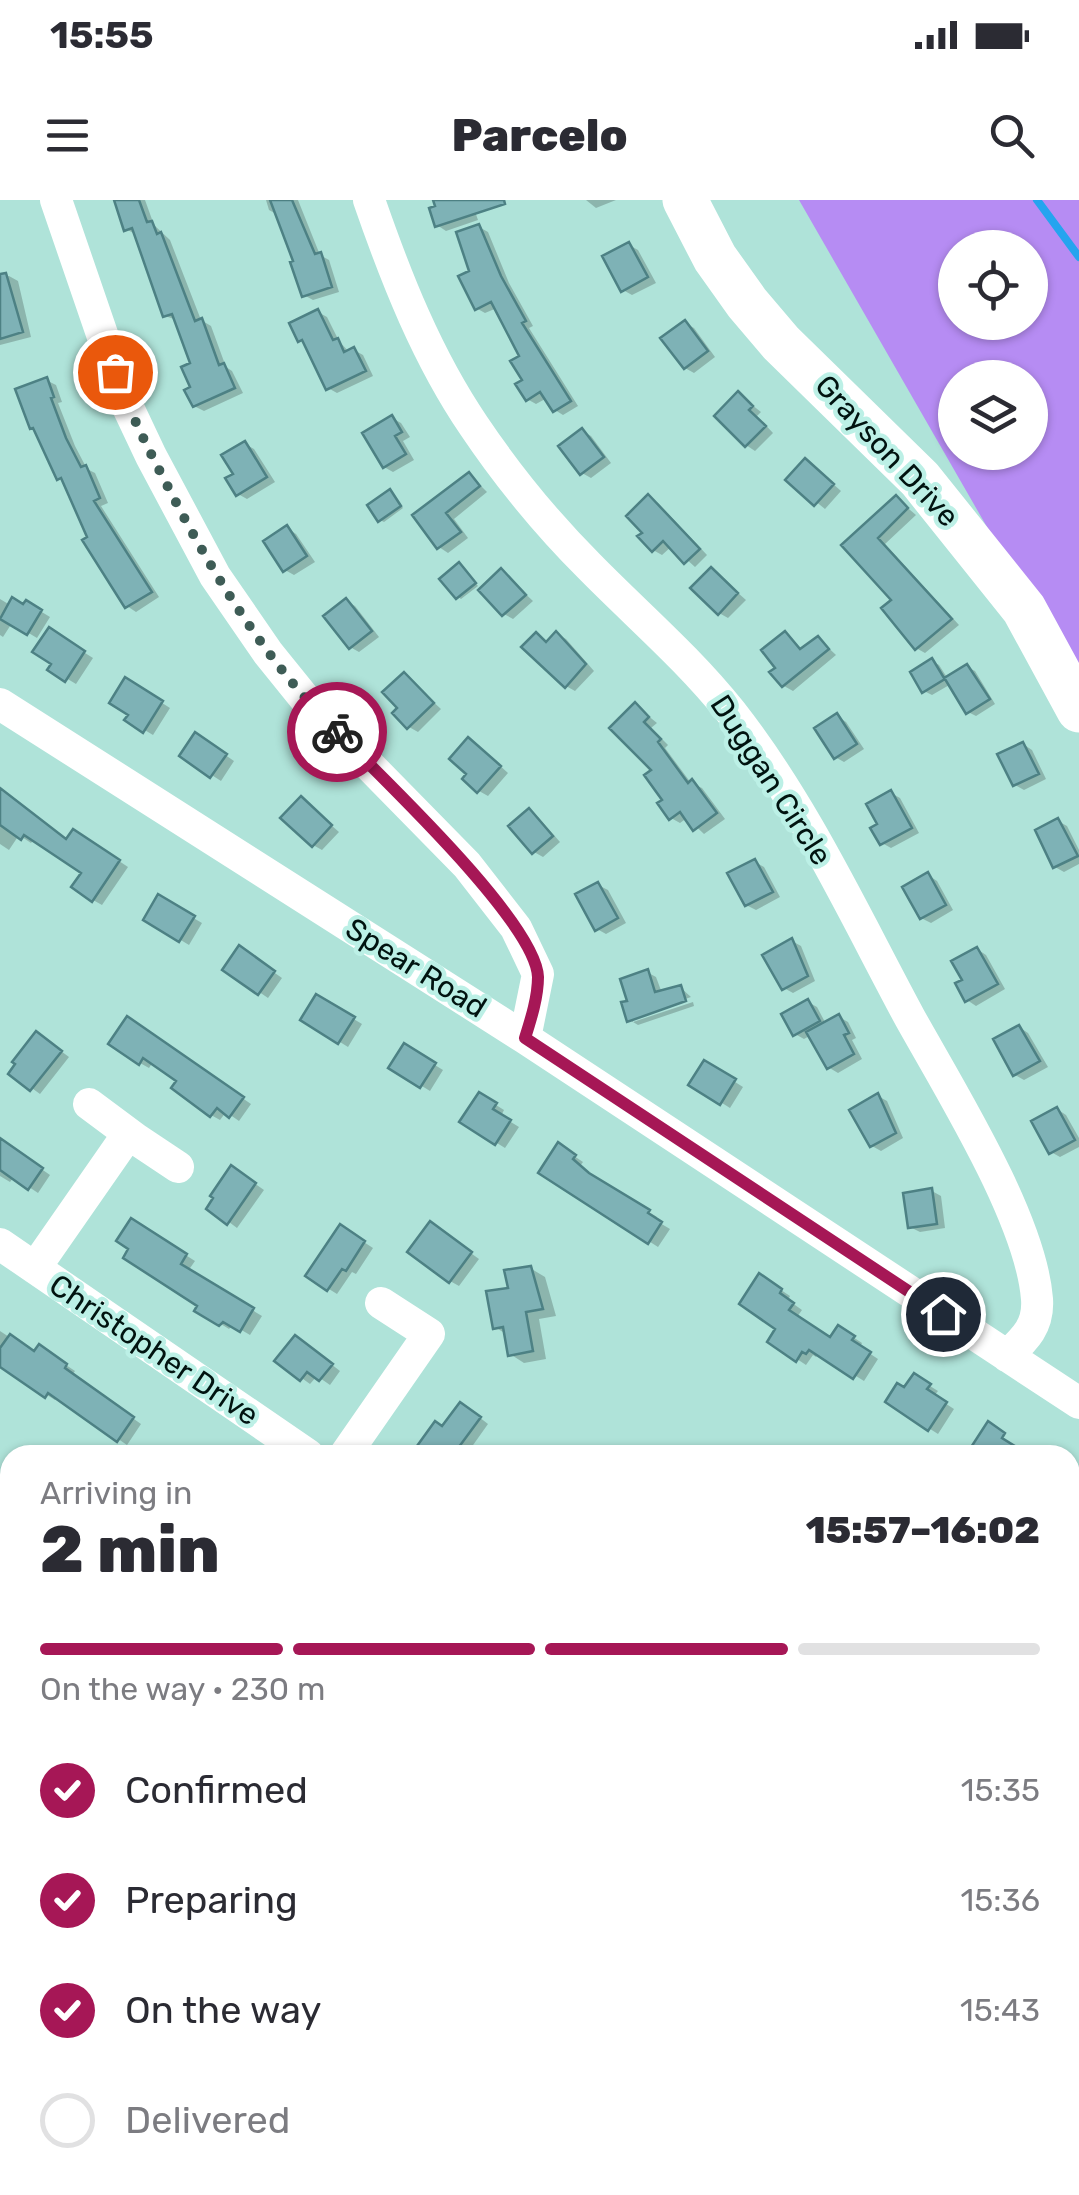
<!DOCTYPE html>
<meta charset="utf-8">
<style>
:root{--surface:#fff;--page:#f7f7f7;--text:#2b2b33;--muted:#7c7c81;--line:#e1e1e2;--accent:#a61756}
body{margin:0;font-family:Rubik,sans-serif;background:var(--page);color:var(--text);height:100vh;display:flex;flex-direction:column;font-size:38px;white-space:nowrap}
*{box-sizing:border-box;margin:0}
p{font-size:32px;color:var(--muted)}
.icon{flex:none;width:55px;height:55px;fill:none;stroke:currentColor;stroke-width:2;stroke-linecap:round;stroke-linejoin:round}
.map{position:relative;flex:1;overflow:hidden}
.drawer{position:absolute;left:0px;top:1245px;width:1080px;height:750px;display:flex;flex-direction:column;background:var(--surface);border-radius:30px 30px 0 0;box-shadow:0 2px 8px #0004}
.drawer>*{flex:none}
.buttons{position:absolute;left:938px;top:30px;display:grid;gap:20px}
.buttons a{display:grid;place-items:center;width:110px;height:110px;border-radius:50%;background:var(--surface);box-shadow:0 2px 8px #0004;font-size:50px}
.pin{position:absolute;display:grid;place-items:center;width:85px;height:85px;color:#fff;margin:-42px;border:5px solid #fff;border-radius:50%;box-shadow:0 2px 10px #0007}
.courier{position:absolute;display:grid;place-items:center;width:100px;height:100px;margin:-50px;border:8px solid #a61756;border-radius:50%;background:#fff;color:#222;box-shadow:0 2px 12px #0007}
.head em{font-style:normal;font-weight:800}
.head div{display:flex;flex-direction:column-reverse}
.head{display:flex;align-items:center;justify-content:space-between;height:170px;padding:0 40px}
h1{font-size:65px;font-weight:800;line-height:75px}
.bar{display:grid;grid-template-columns:repeat(4,1fr);gap:15px 10px;align-content:center;height:120px;padding:0 40px}
.bar i{height:12px;border-radius:8px;background:var(--line)}
.bar .active{background:var(--accent)}
.bar p{grid-column:span 4}
ol{padding:0 40px;list-style:none}
li{display:flex;align-items:center;gap:30px;height:110px}
li p{margin-inline-start:auto}
li .icon{padding:10px;border-radius:50%;background:var(--accent);color:#fff;stroke-width:4}
li:last-child{color:var(--muted)}
li i{width:55px;height:55px;border:5px solid var(--line);border-radius:50%}
.status{display:flex;justify-content:space-between;align-items:center;height:70px;padding:0 50px;background:var(--surface);direction:ltr}
.status svg{height:28px;fill:currentColor}
header{display:flex;justify-content:space-between;align-items:center;height:130px;padding:0 40px;background:var(--surface);font-size:45px;font-weight:800}
.map>svg:first-child{display:block}
</style>
<div class="status"><b>15:55</b><svg viewBox="0 0 49 12"><path d="M0 12V9h3v3zM5 12V6h3v6zM10 12V3h3v9zM15 12V0h3v12zM26 1h20v11H26zM47 4h2v5h-2z"/></svg></div>
<header><svg class="icon" aria-label="menu" viewBox="0 0 24 24"><path d="M4 6h16M4 12h16M4 18h16"/></svg>Parcelo<svg class="icon" aria-label="search" viewBox="0 0 24 24"><circle cx="10" cy="10" r="6"/><path d="M15 15l6 6"/></svg></header>
<div class="map">
<svg width="1079" height="1995" viewBox="0 0 1079 1995">
<rect width="100%" height="100%" fill="#afe3d9"/>
<path fill="#b68cf3" fill-rule="evenodd" d="M 799,0 L 1079,0 L 1079,487 ZM 955,48 L 1030,48 L 1030,122 L 955,122 ZM 955,178 L 1030,178 L 1030,252 L 955,252 Z"/>
<path fill="#0003" d="M 116,0 L 145,0 L 154,25 L 170,40 L 201,120 L 211,126 L 226,167 L 232,171 L 243,193 L 204,211 L 194,206 L 193,164 L 177,120 L 165,116 L 135,34 L 126,29 Z
M 266,0 L 298,0 L 320,55 L 329,60 L 339,92 L 313,100 L 304,95 L 296,63 L 278,15 L 269,10 Z
M 435,0 L 471,0 L 478,20 L 446,31 L 437,25 Z
M 586,0 L 616,0 L 596,8 Z
M 479,27 L 488,32 L 509,83 L 533,126 L 529,128 L 578,206 L 563,215 L 555,210 L 547,198 L 536,204 L 527,199 L 523,156 L 497,108 L 485,113 L 476,108 L 472,72 Z
M 629,45 L 638,50 L 656,83 L 632,95 L 623,90 Z
M 9,76 L 18,81 L 31,137 L 0,145 L 0,78 Z
M 318,112 L 327,117 L 339,141 L 349,152 L 354,150 L 363,155 L 373,176 L 337,193 L 328,188 L 307,144 L 300,140 Z
M 685,123 L 694,128 L 715,157 L 694,173 L 685,168 Z
M 46,180 L 56,185 L 62,202 L 58,203 L 75,246 L 87,269 L 95,273 L 108,303 L 101,306 L 159,397 L 136,412 L 127,406 L 65,281 L 59,278 Z
M 738,194 L 761,212 L 757,216 L 773,233 L 755,251 L 746,245 Z
M 392,218 L 401,223 L 410,237 L 403,241 L 414,260 L 393,272 L 384,267 Z
M 582,231 L 591,236 L 611,263 L 591,278 L 582,273 Z
M 245,244 L 254,249 L 275,282 L 247,299 L 238,294 L 236,275 Z
M 814,267 L 841,291 L 825,309 L 789,280 Z
M 470,275 L 487,292 L 454,319 L 468,338 L 448,353 L 439,347 L 415,315 Z
M 390,292 L 403,308 L 384,322 L 380,320 Z
M 649,298 L 658,303 L 707,355 L 695,367 L 672,346 L 662,355 L 653,350 L 645,333 Z
M 896,298 L 916,315 L 885,344 L 959,425 L 925,453 L 916,448 L 895,401 L 844,345 Z
M 287,328 L 296,334 L 315,362 L 294,375 L 285,370 Z
M 463,368 L 478,386 L 461,399 L 458,397 Z
M 712,370 L 746,400 L 728,418 L 719,413 Z
M 502,372 L 533,401 L 513,419 L 504,414 Z
M 0,399 L 10,405 L 24,407 L 27,403 L 50,417 L 37,438 L 12,423 L 3,437 L 0,435 Z
M 346,401 L 355,406 L 379,437 L 359,452 L 350,447 Z
M 557,434 L 566,439 L 594,471 L 575,491 L 566,486 L 536,435 L 548,443 Z
M 785,434 L 803,450 L 819,439 L 836,455 L 793,491 L 784,486 L 778,468 Z
M 58,436 L 93,458 L 76,484 L 51,469 Z
M 932,461 L 939,465 L 948,479 L 967,467 L 975,471 L 995,504 L 976,516 L 968,512 L 951,484 L 932,495 L 924,491 Z
M 404,475 L 441,509 L 418,532 L 409,527 L 401,508 Z
M 126,480 L 170,508 L 153,535 L 128,520 L 132,514 Z
M 636,506 L 657,523 L 651,528 L 668,545 L 665,548 L 691,583 L 702,588 L 725,619 L 704,634 L 687,618 L 680,623 L 671,618 Z
M 837,516 L 846,522 L 864,549 L 844,562 L 835,557 Z
M 205,541 L 234,561 L 221,581 L 182,556 Z
M 1023,544 L 1032,550 L 1046,579 L 1024,590 L 1015,585 Z
M 478,546 L 508,573 L 488,596 L 479,591 L 470,574 Z
M 891,593 L 900,598 L 919,633 L 891,648 L 882,643 L 881,625 Z
M 0,598 L 68,641 L 83,637 L 128,667 L 102,705 L 93,700 L 84,673 L 34,639 L 31,643 L 19,635 L 9,650 L 0,644 Z
M 301,599 L 339,632 L 322,650 L 313,645 Z
M 529,611 L 538,617 L 560,642 L 543,657 L 534,652 Z
M 1058,621 L 1067,626 L 1079,650 L 1079,664 L 1064,672 L 1055,667 Z
M 755,662 L 764,667 L 780,697 L 756,710 L 746,705 Z
M 928,675 L 937,681 L 953,710 L 931,723 L 921,718 Z
M 598,685 L 608,690 L 626,723 L 606,734 L 597,729 Z
M 159,698 L 202,723 L 189,745 L 146,719 Z
M 792,741 L 801,746 L 815,781 L 793,793 L 784,788 Z
M 977,749 L 986,755 L 1005,789 L 976,806 L 967,800 L 965,781 Z
M 248,754 L 282,778 L 268,798 L 225,769 Z
M 647,772 L 656,777 L 662,793 L 681,788 L 691,797 L 633,817 L 633,822 L 629,820 L 630,802 Z
M 317,797 L 362,824 L 348,847 L 303,819 Z
M 693,802 L 694,806 L 638,825 L 633,822 Z
M 808,802 L 817,807 L 826,824 L 839,817 L 848,822 L 856,838 L 852,840 L 862,859 L 838,873 L 828,867 L 811,835 L 804,839 L 795,834 Z
M 136,825 L 251,904 L 239,921 L 226,912 L 220,920 L 211,915 L 174,888 L 180,880 L 153,862 L 149,868 L 140,863 Z
M 1019,827 L 1028,833 L 1048,867 L 1024,880 L 1015,875 Z
M 46,840 L 69,857 L 40,894 L 11,873 Z
M 404,846 L 443,870 L 430,891 L 391,867 Z
M 705,863 L 743,887 L 730,908 L 692,884 Z
M 480,895 L 504,910 L 501,916 L 519,927 L 505,948 L 463,922 Z
M 878,896 L 887,901 L 903,938 L 881,951 L 872,946 Z
M 1057,909 L 1066,915 L 1079,938 L 1079,947 L 1060,957 L 1051,952 Z
M 0,940 L 50,975 L 38,993 L 14,977 L 10,982 L 0,976 Z
M 559,946 L 583,962 L 580,966 L 599,981 L 657,1017 L 655,1020 L 670,1029 L 658,1047 L 541,972 Z
M 241,974 L 264,990 L 237,1028 L 229,1022 Z
M 932,991 L 941,996 L 945,1028 L 920,1032 L 910,1027 Z
M 132,1021 L 195,1061 L 188,1071 L 262,1116 L 250,1135 L 233,1125 L 229,1129 L 198,1110 L 201,1105 L 132,1048 Z
M 439,1030 L 479,1059 L 459,1086 L 450,1081 Z
M 350,1033 L 373,1048 L 356,1074 L 352,1072 L 337,1094 L 308,1076 Z
M 530,1068 L 545,1077 L 556,1116 L 539,1119 L 546,1159 L 524,1163 L 510,1154 L 506,1134 L 495,1127 L 510,1090 Z
M 769,1082 L 790,1096 L 788,1100 L 802,1110 L 797,1117 L 831,1140 L 839,1128 L 862,1143 L 860,1147 L 878,1159 L 864,1181 L 819,1153 L 816,1157 L 813,1155 L 806,1165 L 797,1159 L 779,1129 Z
M 0,1131 L 35,1154 L 48,1153 L 75,1171 L 72,1175 L 141,1224 L 127,1245 L 57,1197 L 55,1200 L 0,1165 Z
M 304,1143 L 340,1171 L 330,1185 L 317,1176 L 310,1184 L 278,1161 Z
M 914,1176 L 938,1191 L 934,1196 L 954,1209 L 938,1234 L 888,1202 L 905,1190 Z
M 470,1210 L 488,1224 L 466,1255 L 429,1255 L 443,1229 Z
M 1070,1278 L 1079,1283 L 1079,1319 L 1070,1307 Z
M 0,1294 L 10,1301 L 10,1342 L 0,1335 Z
M 0,1480 L 10,1487 L 10,1534 L 0,1528 Z
M 0,1646 L 10,1653 L 10,1701 L 0,1694 Z
M 10,1821 L 10,1871 L 0,1864 L 0,1835 Z
M 54,1985 L 105,1985 L 98,1995 L 75,1995 L 63,1986 L 60,1989 Z"/>
<g fill="none" stroke-linecap="round" stroke-linejoin="round">
<path stroke="#25a4ef" stroke-width="8" d="M 1037,0 L 1079,57"/>
</g>
<path fill="#7eb2b6" stroke="#4d8184" stroke-width="2.5" d="M 114,0 L 139,0 L 147,22 L 152,21 L 157,34 L 161,32 L 195,121 L 202,118 L 219,165 L 224,163 L 235,188 L 193,207 L 184,190 L 190,187 L 181,167 L 190,163 L 172,114 L 163,117 L 132,28 L 124,31 Z
M 270,0 L 292,0 L 315,54 L 321,52 L 332,87 L 302,97 L 290,62 L 293,61 Z
M 433,0 L 504,0 L 505,4 L 435,27 L 429,8 L 435,6 Z
M 479,24 L 501,76 L 526,121 L 522,123 L 571,201 L 553,212 L 540,192 L 526,201 L 515,184 L 522,180 L 510,161 L 519,156 L 491,102 L 475,110 L 458,76 L 469,71 L 456,32 Z
M 629,42 L 648,77 L 621,92 L 602,56 Z
M 6,73 L 23,132 L 0,139 L 0,74 Z
M 318,109 L 333,140 L 338,138 L 344,152 L 354,147 L 366,171 L 326,190 L 302,140 L 298,142 L 289,123 Z
M 685,120 L 708,151 L 684,169 L 660,138 Z
M 47,177 L 54,197 L 51,198 L 66,238 L 81,267 L 86,265 L 100,298 L 94,301 L 152,392 L 125,408 L 82,340 L 87,337 L 61,278 L 57,280 L 33,228 L 30,229 L 15,189 Z
M 738,191 L 753,206 L 749,210 L 766,226 L 745,247 L 714,216 Z
M 392,215 L 402,232 L 395,236 L 406,254 L 383,268 L 362,233 Z
M 582,228 L 604,257 L 580,275 L 558,246 Z
M 245,241 L 267,277 L 236,296 L 225,278 L 233,274 L 221,255 Z
M 805,258 L 834,284 L 814,306 L 785,280 Z
M 469,272 L 480,286 L 446,313 L 461,332 L 437,349 L 412,315 Z
M 390,289 L 401,306 L 378,322 L 367,305 Z
M 648,294 L 700,349 L 684,364 L 663,341 L 652,352 L 637,336 L 642,333 L 626,316 Z
M 896,295 L 908,308 L 878,338 L 952,419 L 915,450 L 881,408 L 891,400 L 841,345 Z
M 287,325 L 307,356 L 283,372 L 263,341 Z
M 459,362 L 476,383 L 456,399 L 439,379 Z
M 711,367 L 738,393 L 718,415 L 690,388 Z
M 501,368 L 526,395 L 502,416 L 478,390 Z
M 12,397 L 23,404 L 26,400 L 42,410 L 27,435 L 0,419 Z
M 346,398 L 372,431 L 349,449 L 323,416 Z
M 49,427 L 85,451 L 65,482 L 47,470 L 51,464 L 32,452 Z
M 556,431 L 586,464 L 565,488 L 521,447 L 536,432 L 546,442 Z
M 785,431 L 800,449 L 818,436 L 829,449 L 782,487 L 769,472 L 775,468 L 761,450 Z
M 932,458 L 944,478 L 967,464 L 990,499 L 966,514 L 945,479 L 922,493 L 910,472 Z
M 404,472 L 434,503 L 407,529 L 392,513 L 397,508 L 382,492 Z
M 125,477 L 163,501 L 143,533 L 124,520 L 128,515 L 109,503 Z
M 635,502 L 649,517 L 644,522 L 661,539 L 658,542 L 688,583 L 692,579 L 717,613 L 693,631 L 680,612 L 669,620 L 657,603 L 662,600 L 644,575 L 651,570 L 609,528 Z
M 837,513 L 857,544 L 834,559 L 814,528 Z
M 195,532 L 227,554 L 210,578 L 179,556 Z
M 468,537 L 501,566 L 477,593 L 462,579 L 466,574 L 449,559 Z
M 1023,542 L 1039,574 L 1013,586 L 997,554 Z
M 0,588 L 66,639 L 73,629 L 120,660 L 92,702 L 71,687 L 81,673 L 24,635 L 21,640 L 0,625 Z
M 891,590 L 912,628 L 880,645 L 870,628 L 877,624 L 866,604 Z
M 301,596 L 332,625 L 312,647 L 280,618 Z
M 529,608 L 553,636 L 532,654 L 508,626 Z
M 1058,618 L 1078,656 L 1053,668 L 1035,630 Z
M 755,659 L 773,692 L 745,706 L 727,673 Z
M 928,672 L 946,705 L 920,719 L 902,687 Z
M 598,682 L 618,718 L 595,731 L 575,694 Z
M 158,694 L 195,716 L 179,742 L 143,720 Z
M 792,738 L 808,776 L 782,790 L 762,755 Z
M 239,745 L 275,771 L 258,795 L 222,770 Z
M 977,747 L 998,784 L 965,802 L 955,783 L 962,780 L 951,761 Z
M 648,769 L 655,792 L 681,785 L 686,801 L 627,822 L 621,802 L 627,801 L 620,779 Z
M 316,794 L 355,817 L 338,844 L 300,820 Z
M 808,799 L 820,821 L 793,836 L 781,814 Z
M 839,814 L 849,833 L 844,835 L 854,854 L 827,869 L 806,832 Z
M 127,816 L 244,897 L 229,918 L 217,908 L 210,917 L 171,888 L 176,881 L 143,858 L 139,865 L 108,844 Z
M 1019,825 L 1040,861 L 1013,876 L 993,839 Z
M 36,831 L 62,851 L 30,891 L 8,874 L 15,864 L 12,862 Z
M 404,843 L 436,863 L 420,888 L 388,868 Z
M 704,860 L 736,879 L 720,905 L 688,885 Z
M 479,892 L 497,903 L 493,909 L 511,920 L 495,945 L 459,922 Z
M 878,893 L 896,933 L 870,947 L 849,910 Z
M 1057,907 L 1075,940 L 1049,954 L 1031,921 Z
M 0,938 L 43,968 L 28,990 L 0,970 Z
M 558,942 L 576,955 L 573,959 L 589,973 L 650,1010 L 648,1013 L 662,1022 L 648,1044 L 538,973 Z
M 231,965 L 256,983 L 227,1025 L 206,1009 L 213,998 L 210,996 Z
M 932,988 L 937,1024 L 908,1028 L 903,993 Z
M 131,1018 L 187,1054 L 181,1064 L 254,1108 L 240,1132 L 223,1122 L 219,1126 L 194,1111 L 197,1106 L 123,1058 L 128,1049 L 116,1041 Z
M 430,1021 L 472,1052 L 449,1083 L 407,1052 Z
M 340,1024 L 365,1041 L 346,1071 L 342,1069 L 327,1091 L 305,1076 Z
M 531,1066 L 543,1109 L 526,1112 L 533,1151 L 508,1156 L 503,1127 L 493,1129 L 486,1091 L 508,1088 L 504,1070 Z
M 759,1073 L 782,1089 L 780,1093 L 794,1103 L 789,1110 L 830,1137 L 838,1125 L 855,1136 L 852,1140 L 871,1152 L 853,1179 L 809,1150 L 806,1154 L 802,1152 L 796,1162 L 767,1142 L 775,1129 L 739,1104 Z
M 10,1134 L 34,1151 L 39,1144 L 67,1164 L 65,1168 L 134,1217 L 117,1242 L 48,1193 L 45,1198 L 0,1167 L 0,1148 Z
M 295,1135 L 333,1164 L 319,1181 L 307,1172 L 300,1181 L 274,1161 Z
M 914,1173 L 931,1184 L 927,1189 L 947,1202 L 928,1231 L 885,1202 L 897,1183 L 904,1187 Z
M 460,1202 L 481,1217 L 453,1255 L 429,1255 L 417,1246 L 435,1221 L 442,1226 Z
M 988,1221 L 1005,1233 L 1002,1238 L 1029,1255 L 966,1255 Z"/>
<g fill="none" stroke-linecap="round" stroke-linejoin="round">
<path stroke="#fff" stroke-width="32" d="M 56,0 L 125,201 L 151,256 L 215,376 L 268,453 L 310,505 L 467,665 L 516,728 L 538,774 L 525,838
M 369,0 C 396,78 427,157 474,226 C 507,275 546,323 589,366 C 636,414 688,458 731,512 C 804,605 854,714 910,818 C 950,890 1031,1019 1037,1099 C 1039,1126 1025,1139 1007,1156
M 0,504 L 525,838 L 1079,1203
M 89,904 L 136,939
M 0,1044 L 308,1255
M 35,1068 L 124,940 L 136,939 L 178,967
M 345,1255 L 429,1134 L 381,1103
M 0,1403 L 10,1410
M 0,1769 L 10,1776"/>
<path stroke="#fff" stroke-width="45" d="M 685,0 L 715,58 L 747,103 L 781,143 L 920,279 L 1024,409 L 1079,510"/>
</g>
<g fill="none" stroke-linecap="round" stroke-linejoin="round">
<path stroke="#3e5c56" stroke-width="10" stroke-dasharray="0 18" d="M 115,172 C 133,221 157,266 181,312 C 224,392 272,467 337,532"/>
<path stroke="#a61756" stroke-width="12" d="M 337,532 C 379,575 536,722 538,777 C 538,797 531,819 525,838 L 943,1114"/>
</g>
<g text-anchor="middle" dominant-baseline="central" stroke-width="9" stroke-linejoin="round" paint-order="stroke">
<g font-size="30" fill="#011310" stroke="#bcf0e6">
<text transform="translate(887 251) rotate(47)">Grayson Drive</text>
<text transform="translate(771 580) rotate(57)">Duggan Circle</text>
<text transform="translate(416 768) rotate(32)">Spear Road</text>
<text transform="translate(154 1150) rotate(34)">Christopher Drive</text>
</g>
</g>
</svg>
<div class="buttons">
<a><svg class="icon" aria-label="locate" viewBox="0 0 24 24"><circle cx="12" cy="12" r="6"/><path d="M12 2v4M12 18v4M2 12h4M18 12h4"/></svg></a>
<a><svg class="icon" aria-label="layers" viewBox="0 0 24 24"><path d="M12 4l9 5-9 5-9-5zM3 14l9 5 9-5"/></svg></a>
</div>
<div class="pin" style="left:115px;top:172px;background:#ea580c"><svg class="icon" aria-label="bag" viewBox="0 0 24 24"><path d="M5 8h14l-1 12H6zM9 8a3 3 0 0 1 6 0"/></svg></div>
<div class="pin" style="left:943px;top:1114px;background:#1f2937"><svg class="icon" aria-label="home" viewBox="0 0 24 24"><path d="M3 11l9-7 9 7M6 9v11h12V9"/></svg></div>
<div class="courier" style="left:337px;top:532px"><svg class="icon" aria-label="bike" viewBox="0 0 24 24"><circle cx="6" cy="16" r="4"/><circle cx="18" cy="16" r="4"/><path d="M6 16l4-8h5l3 8M10 8l3 8H6M13 5h3"/></svg></div>
<section class="drawer">
<div class="head"><div><h1>2 min</h1><p>Arriving in</p></div><em>15:57–16:02</em></div>
<div class="bar"><i class="active"></i><i class="active"></i><i class="active"></i><i></i><p>On the way · 230 m</p></div>
<ol>
<li><svg class="icon" aria-label="check" viewBox="0 0 24 24"><path d="M5 12l5 5 9-10"/></svg>Confirmed<p>15:35</p></li>
<li><svg class="icon" aria-label="check" viewBox="0 0 24 24"><path d="M5 12l5 5 9-10"/></svg>Preparing<p>15:36</p></li>
<li><svg class="icon" aria-label="check" viewBox="0 0 24 24"><path d="M5 12l5 5 9-10"/></svg>On the way<p>15:43</p></li>
<li><i></i>Delivered</li>
</ol>
</section>
</div>
